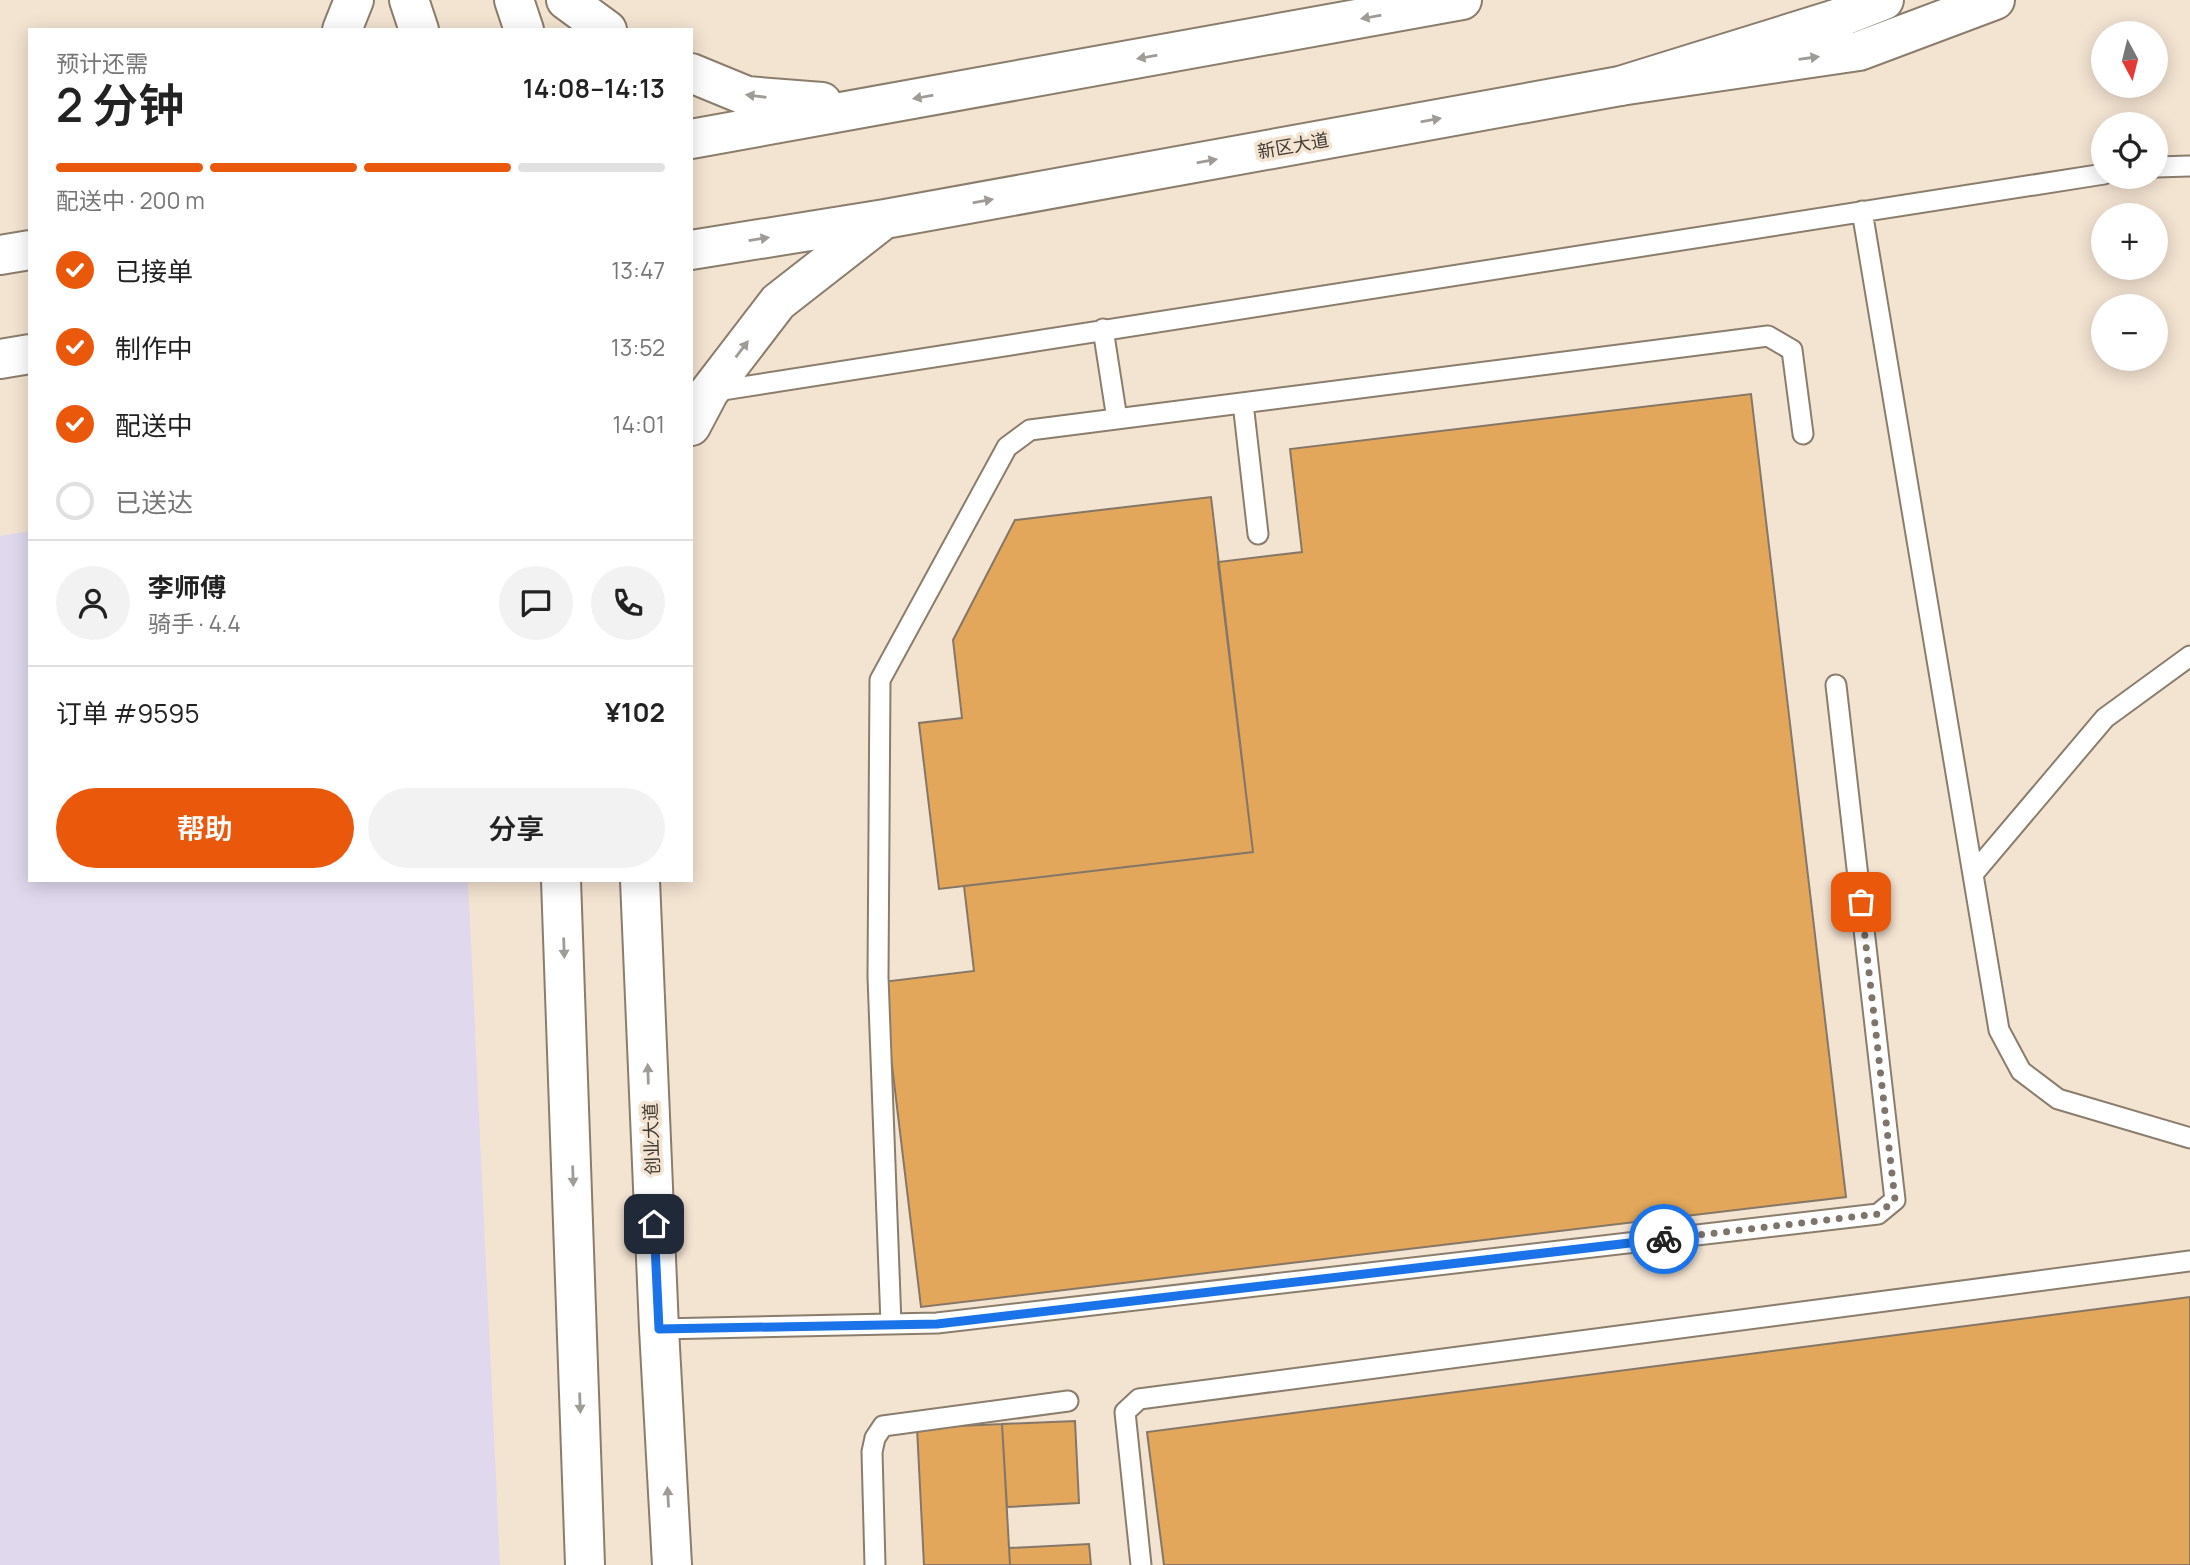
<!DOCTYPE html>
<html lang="zh">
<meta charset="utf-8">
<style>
:root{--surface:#fff;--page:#f2f2f2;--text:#222;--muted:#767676;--line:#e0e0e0;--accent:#ea580c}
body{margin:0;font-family:Manrope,"Noto Sans SC",sans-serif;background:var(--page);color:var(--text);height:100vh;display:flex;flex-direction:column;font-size:26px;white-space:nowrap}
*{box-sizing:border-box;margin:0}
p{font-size:23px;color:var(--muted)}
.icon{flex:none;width:38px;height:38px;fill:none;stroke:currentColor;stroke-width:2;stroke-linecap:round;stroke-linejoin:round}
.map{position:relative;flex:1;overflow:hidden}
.side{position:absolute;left:28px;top:28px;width:665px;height:854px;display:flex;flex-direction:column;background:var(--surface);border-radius:0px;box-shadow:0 4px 18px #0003}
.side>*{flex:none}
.needle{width:46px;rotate:173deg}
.buttons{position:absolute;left:2091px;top:21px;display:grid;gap:14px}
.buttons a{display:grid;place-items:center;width:77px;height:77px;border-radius:50%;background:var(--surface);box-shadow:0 4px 18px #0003;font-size:35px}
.pin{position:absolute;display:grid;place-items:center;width:60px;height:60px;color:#fff;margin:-30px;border-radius:14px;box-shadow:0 4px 10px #0006}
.courier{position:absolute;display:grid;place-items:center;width:70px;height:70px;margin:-35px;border:5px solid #1a73e8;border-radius:50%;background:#fff;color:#222;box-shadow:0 2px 9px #0007}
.overview em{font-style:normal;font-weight:600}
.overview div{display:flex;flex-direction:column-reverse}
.overview{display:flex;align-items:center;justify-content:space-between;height:119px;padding:0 28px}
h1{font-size:46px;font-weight:600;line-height:52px}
.bar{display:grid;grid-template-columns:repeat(4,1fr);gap:10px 7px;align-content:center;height:84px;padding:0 28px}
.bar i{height:9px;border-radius:5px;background:var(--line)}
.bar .current{background:var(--accent)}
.bar p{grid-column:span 4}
.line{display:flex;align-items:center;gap:18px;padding:0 28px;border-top:2px solid var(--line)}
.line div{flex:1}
.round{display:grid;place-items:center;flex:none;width:74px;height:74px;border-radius:37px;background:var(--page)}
ol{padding:0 28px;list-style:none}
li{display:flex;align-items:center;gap:21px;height:77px}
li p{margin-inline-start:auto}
li .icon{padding:7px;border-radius:50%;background:var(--accent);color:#fff;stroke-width:4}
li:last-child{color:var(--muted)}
li i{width:38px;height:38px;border:4px solid var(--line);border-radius:50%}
.button{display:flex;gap:14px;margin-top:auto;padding:14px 28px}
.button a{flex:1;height:80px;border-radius:42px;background:var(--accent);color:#fff;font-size:28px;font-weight:600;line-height:80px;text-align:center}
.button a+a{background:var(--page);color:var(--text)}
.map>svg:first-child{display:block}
</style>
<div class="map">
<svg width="2190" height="1565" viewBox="0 0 2190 1565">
<rect width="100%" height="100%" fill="#f3e3d1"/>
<path fill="#e0d8ed" d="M 30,531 L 30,880 L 468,880 L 500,1565 L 0,1565 L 0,536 Z"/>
<path fill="#e2a75a" stroke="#857767" stroke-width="2" d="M 1751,394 L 1846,1197 L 921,1307 L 882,982 L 974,971 L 964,886 L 1253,852 L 1218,562 L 1302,552 L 1290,449 Z
M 1211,497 L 1253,852 L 939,889 L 919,723 L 962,718 L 953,640 L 1015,520 Z
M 2190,1297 L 2190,1565 L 1164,1565 L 1147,1432 Z
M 1075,1421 L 1079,1503 L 1007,1507 L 1002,1424 Z
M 1002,1424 L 1010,1565 L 924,1565 L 917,1428 Z
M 1089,1544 L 1091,1565 L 1010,1565 L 1009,1548 Z"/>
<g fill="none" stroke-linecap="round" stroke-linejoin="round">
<g stroke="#8b7d6c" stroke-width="23">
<path id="service" d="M 2156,167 L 2190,166
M 1862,211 L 1999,1030 L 2021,1071 L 2058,1099 L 2190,1138
M 1103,329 L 1117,419
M 710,392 L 2104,174
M 1243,403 L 1258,534
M 1973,874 L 2105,718 L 2190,656
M 891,1324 L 878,977 L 880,680 L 1007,447 L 1030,430 L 1768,336 L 1792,350 L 1803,434
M 659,1329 L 937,1323 L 1878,1214 L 1895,1200 L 1836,685
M 875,1565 L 872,1452 L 875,1438 L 883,1426 L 1068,1401
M 1141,1565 L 1125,1412 L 1139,1399 L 2190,1261"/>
</g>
<g stroke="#8b7d6c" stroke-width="42">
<path id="primary" d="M 409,0 L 419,30
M 514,0 L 524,30
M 566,0 L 607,30
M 342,30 L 354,0
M 691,73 L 747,96 L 822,102
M 691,139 L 1462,0
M 691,250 L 885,219 L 1620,86 L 1836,19 L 1884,0
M 0,255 L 30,250
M 0,359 L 30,354
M 691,426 L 709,392 L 778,302 L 883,220
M 561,880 L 585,1565
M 640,880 L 659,1329 L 672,1565"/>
</g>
<g stroke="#8b7d6c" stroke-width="42">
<path id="motorway" d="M 1620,86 L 1859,51 L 1995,0"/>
</g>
<use href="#service" stroke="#fff" stroke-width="19"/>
<use href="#primary" stroke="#fff" stroke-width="38"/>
<use href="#motorway" stroke="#fff" stroke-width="38"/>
</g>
<defs><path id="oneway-solid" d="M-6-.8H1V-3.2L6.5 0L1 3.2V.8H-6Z" transform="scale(1.75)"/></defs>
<g fill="#9f9c98">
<use href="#oneway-solid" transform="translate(1371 17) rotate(170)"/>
<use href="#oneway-solid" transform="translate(1147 57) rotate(170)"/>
<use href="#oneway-solid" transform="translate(1809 58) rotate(-8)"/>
<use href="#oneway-solid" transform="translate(756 96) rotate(-173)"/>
<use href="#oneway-solid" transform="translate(923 97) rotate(170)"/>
<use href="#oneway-solid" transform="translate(1431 120) rotate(-10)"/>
<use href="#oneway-solid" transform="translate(1207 161) rotate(-10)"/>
<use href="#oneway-solid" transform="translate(983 201) rotate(-10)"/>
<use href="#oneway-solid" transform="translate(759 239) rotate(-9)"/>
<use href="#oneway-solid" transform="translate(742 349) rotate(-53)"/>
<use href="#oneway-solid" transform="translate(564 948) rotate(88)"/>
<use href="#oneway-solid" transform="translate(648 1074) rotate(-92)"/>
<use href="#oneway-solid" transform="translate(573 1176) rotate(88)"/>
<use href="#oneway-solid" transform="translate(580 1403) rotate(88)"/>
<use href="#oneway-solid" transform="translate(668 1497) rotate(-93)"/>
</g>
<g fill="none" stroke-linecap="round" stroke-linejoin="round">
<path stroke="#7e746a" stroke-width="7" stroke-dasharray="0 12.6" d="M 1664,1239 L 1878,1214 L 1895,1200 L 1861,902"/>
<path stroke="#1a73e8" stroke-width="9" d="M 654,1224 L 659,1329 L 937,1324 L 1664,1239"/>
</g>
<g text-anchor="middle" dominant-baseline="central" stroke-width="7" stroke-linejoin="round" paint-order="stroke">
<g font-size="18" fill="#3f3932" stroke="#f3e3d1">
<text transform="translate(1293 145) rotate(-10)">新区大道</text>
<text transform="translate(651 1139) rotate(-92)">创业大道</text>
</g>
</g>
</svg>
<div class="buttons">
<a><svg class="needle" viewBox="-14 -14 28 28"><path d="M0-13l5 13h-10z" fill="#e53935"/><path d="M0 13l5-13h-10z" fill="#767676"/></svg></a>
<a><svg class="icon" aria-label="locate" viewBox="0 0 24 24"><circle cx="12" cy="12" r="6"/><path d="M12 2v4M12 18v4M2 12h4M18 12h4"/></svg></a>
<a>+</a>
<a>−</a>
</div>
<div class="pin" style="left:1861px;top:902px;background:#ea580c"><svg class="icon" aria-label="bag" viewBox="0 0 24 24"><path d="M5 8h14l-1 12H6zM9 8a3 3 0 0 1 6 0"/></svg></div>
<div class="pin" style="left:654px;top:1224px;background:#1f2937"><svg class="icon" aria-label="home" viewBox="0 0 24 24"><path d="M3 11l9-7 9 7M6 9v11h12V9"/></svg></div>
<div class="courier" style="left:1664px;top:1239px"><svg class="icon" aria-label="bike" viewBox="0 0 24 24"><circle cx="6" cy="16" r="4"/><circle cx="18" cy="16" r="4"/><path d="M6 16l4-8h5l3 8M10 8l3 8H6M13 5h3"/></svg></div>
<section class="side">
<div class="overview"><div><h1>2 分钟</h1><p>预计还需</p></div><em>14:08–14:13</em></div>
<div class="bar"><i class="current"></i><i class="current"></i><i class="current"></i><i></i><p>配送中 · 200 m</p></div>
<ol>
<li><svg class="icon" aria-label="check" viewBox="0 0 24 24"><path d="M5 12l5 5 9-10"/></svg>已接单<p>13:47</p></li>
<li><svg class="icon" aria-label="check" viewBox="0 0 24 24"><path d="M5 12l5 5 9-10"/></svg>制作中<p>13:52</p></li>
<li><svg class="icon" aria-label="check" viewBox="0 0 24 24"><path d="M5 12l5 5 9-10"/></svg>配送中<p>14:01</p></li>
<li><i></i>已送达</li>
</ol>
<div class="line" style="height:126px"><a class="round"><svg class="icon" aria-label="person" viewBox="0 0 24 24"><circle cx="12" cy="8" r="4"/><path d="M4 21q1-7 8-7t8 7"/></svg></a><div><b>李师傅</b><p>骑手 · 4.4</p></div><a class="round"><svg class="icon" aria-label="chat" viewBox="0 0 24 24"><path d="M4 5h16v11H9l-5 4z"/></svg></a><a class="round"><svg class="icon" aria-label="phone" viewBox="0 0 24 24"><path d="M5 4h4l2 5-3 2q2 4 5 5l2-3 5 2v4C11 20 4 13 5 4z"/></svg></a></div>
<div class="line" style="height:91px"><div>订单 #9595</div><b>¥102</b></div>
<div class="button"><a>帮助</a><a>分享</a></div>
</section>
</div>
